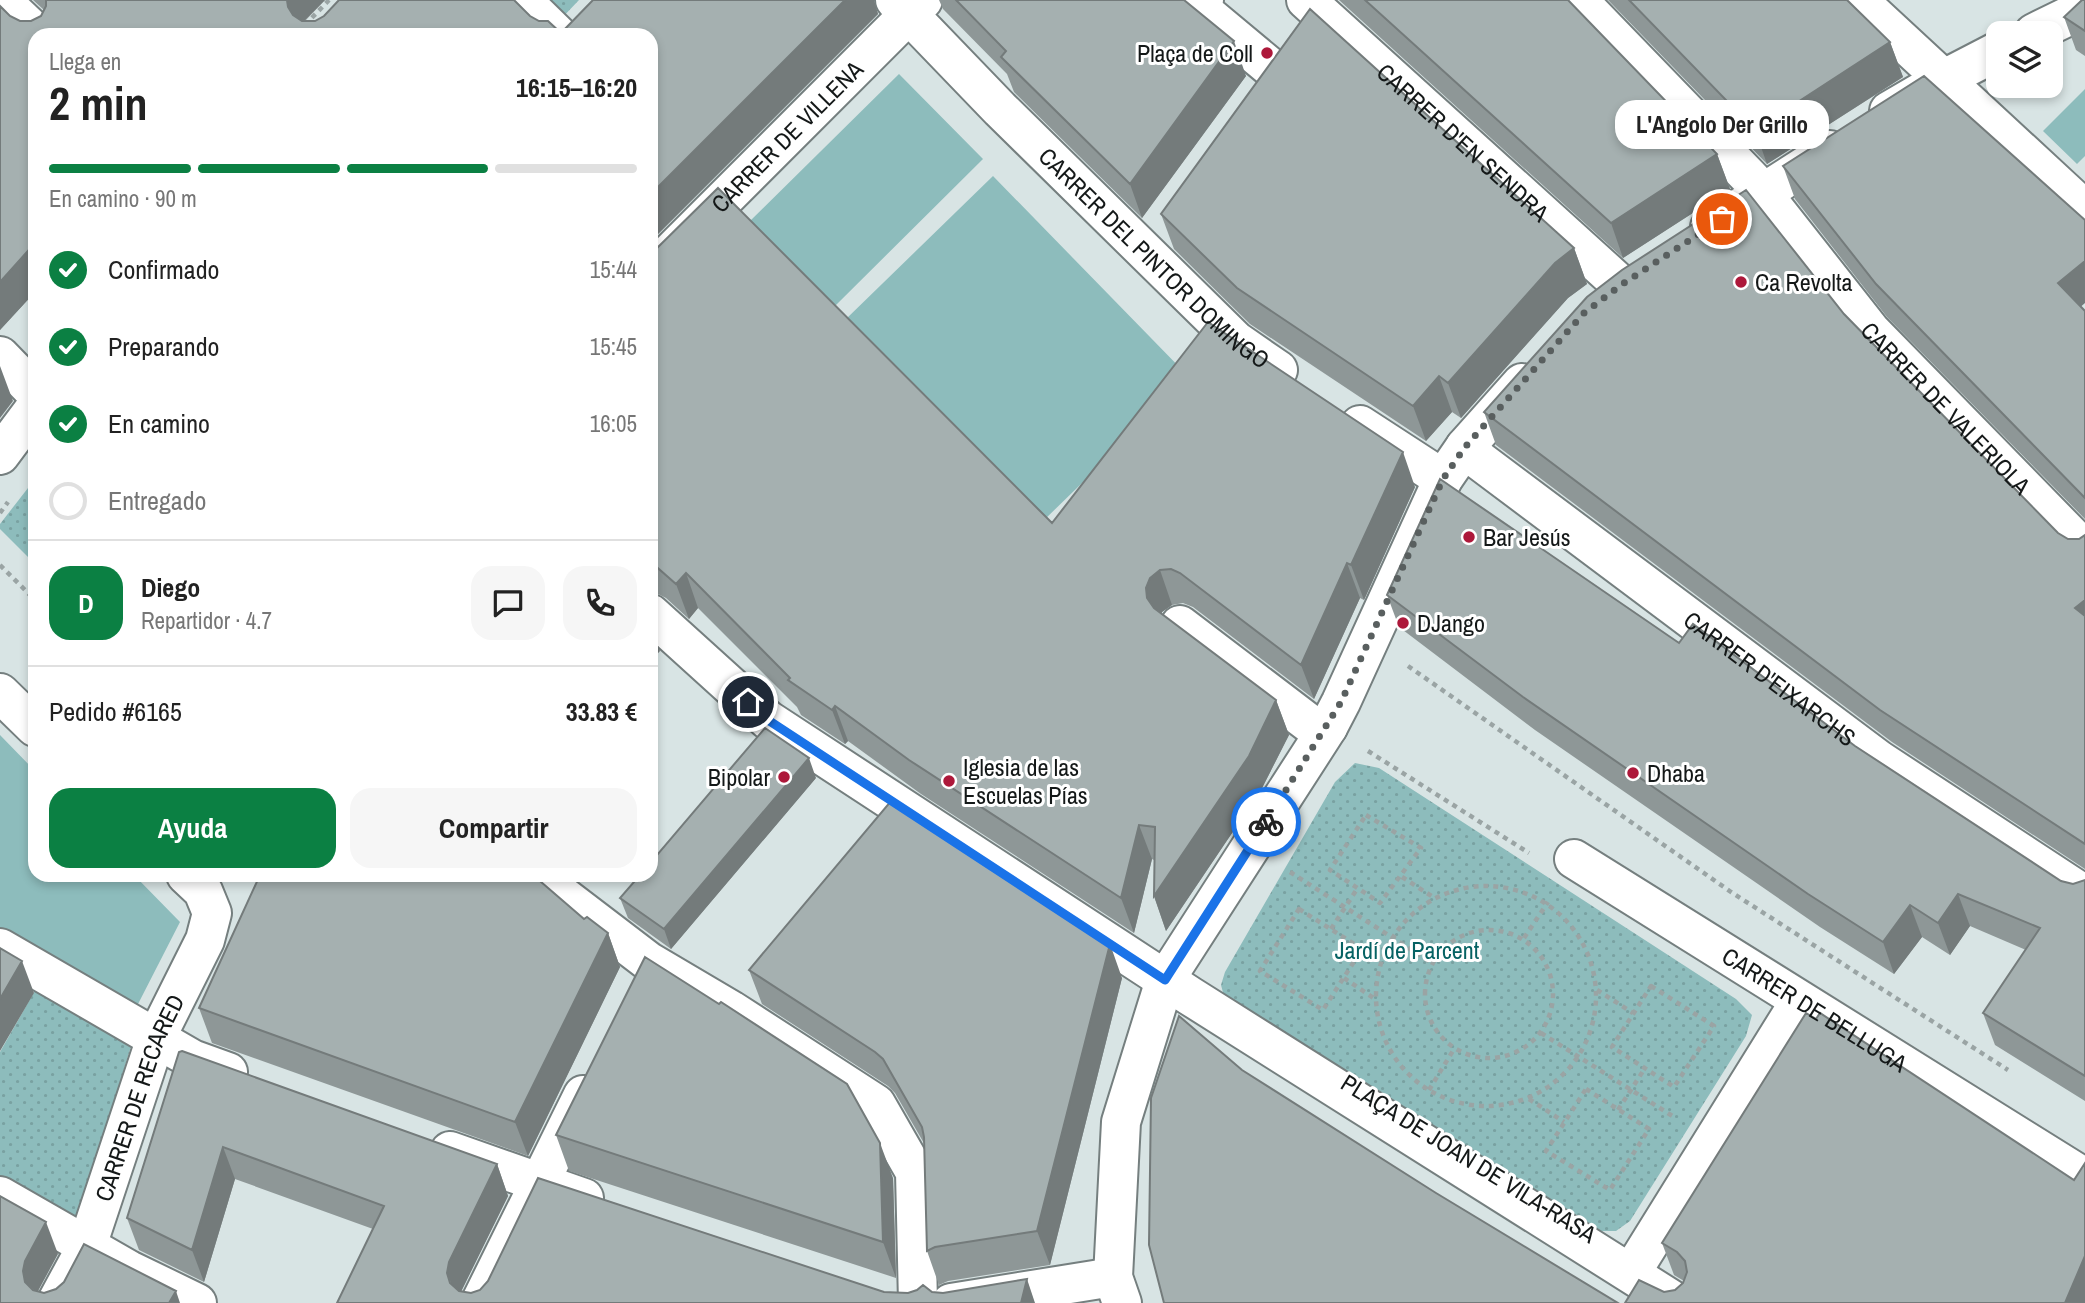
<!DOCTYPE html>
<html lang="es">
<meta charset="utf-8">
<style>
:root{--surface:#fff;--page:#f6f6f6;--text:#222;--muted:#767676;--line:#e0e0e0;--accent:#0b8043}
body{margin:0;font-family:"Archivo Narrow",sans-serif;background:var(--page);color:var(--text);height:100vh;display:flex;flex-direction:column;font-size:26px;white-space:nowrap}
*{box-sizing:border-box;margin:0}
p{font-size:23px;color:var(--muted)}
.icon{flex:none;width:38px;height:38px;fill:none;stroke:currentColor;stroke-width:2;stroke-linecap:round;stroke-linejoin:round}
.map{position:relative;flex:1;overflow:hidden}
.side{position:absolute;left:28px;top:28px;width:630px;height:854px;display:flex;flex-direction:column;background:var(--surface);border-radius:21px;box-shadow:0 4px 10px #0003}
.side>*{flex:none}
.tools{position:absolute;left:1986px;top:21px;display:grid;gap:14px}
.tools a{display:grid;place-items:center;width:77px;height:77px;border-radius:14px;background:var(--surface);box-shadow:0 4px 10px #0003;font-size:35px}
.pin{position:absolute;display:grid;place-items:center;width:60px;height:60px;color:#fff;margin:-30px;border:4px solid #fff;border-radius:50%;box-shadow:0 2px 7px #0007}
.courier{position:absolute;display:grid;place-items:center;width:70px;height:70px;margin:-35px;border:5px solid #1a73e8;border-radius:50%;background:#fff;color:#222;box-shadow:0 2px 9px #0007}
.bubble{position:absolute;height:49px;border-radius:21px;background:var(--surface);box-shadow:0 4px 10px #0003;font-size:23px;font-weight:700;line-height:49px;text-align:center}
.headline em{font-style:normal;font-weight:700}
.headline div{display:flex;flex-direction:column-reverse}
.headline{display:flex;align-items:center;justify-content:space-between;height:119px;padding:0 21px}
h1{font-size:46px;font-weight:700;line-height:52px}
.bar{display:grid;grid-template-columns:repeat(4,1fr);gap:10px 7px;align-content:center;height:84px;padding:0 21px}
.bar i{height:9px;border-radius:5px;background:var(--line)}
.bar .selected{background:var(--accent)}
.bar p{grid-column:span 4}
.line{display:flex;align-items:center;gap:18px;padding:0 21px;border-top:2px solid var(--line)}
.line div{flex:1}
.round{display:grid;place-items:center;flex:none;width:74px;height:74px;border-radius:21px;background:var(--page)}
ol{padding:0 21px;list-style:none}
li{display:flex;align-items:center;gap:21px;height:77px}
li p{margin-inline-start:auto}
li .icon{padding:7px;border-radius:50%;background:var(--accent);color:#fff;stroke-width:4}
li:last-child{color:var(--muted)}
li i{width:38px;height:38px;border:4px solid var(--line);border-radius:50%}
.cta{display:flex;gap:14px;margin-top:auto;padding:14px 21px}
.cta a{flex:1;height:80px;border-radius:21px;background:var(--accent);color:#fff;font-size:28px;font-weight:700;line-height:80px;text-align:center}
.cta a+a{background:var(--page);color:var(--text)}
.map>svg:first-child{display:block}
</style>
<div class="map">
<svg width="2085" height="1303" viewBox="0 0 2085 1303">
<defs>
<pattern id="garden-dots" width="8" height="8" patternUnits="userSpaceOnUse" patternTransform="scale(1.75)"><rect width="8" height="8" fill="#8dbcbc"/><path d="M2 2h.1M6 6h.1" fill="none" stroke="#79a1a1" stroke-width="1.8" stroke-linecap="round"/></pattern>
</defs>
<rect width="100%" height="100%" fill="#d8e4e4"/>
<path fill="#8dbcbc" d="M 899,74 L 983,159 L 835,306 L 750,221 Z
M 2085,89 L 2085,156 L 2077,164 L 2043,131 Z
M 993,176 L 1190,378 L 1042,522 L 845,320 Z
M 0,735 L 35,771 L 35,875 L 134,875 L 180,922 L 137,1006 L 0,928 Z"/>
<path fill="url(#garden-dots)" d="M 538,0 L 579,0 L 559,21 Z
M 35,479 L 35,564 L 0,529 L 0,524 Z
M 1355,763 L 1379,768 L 1736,999 L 1752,1015 L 1746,1036 L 1630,1221 L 1616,1231 L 1595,1231 L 1225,1000 L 1221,985 L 1225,972 L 1335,782 Z
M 37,987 L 133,1040 L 77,1220 L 0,1176 L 0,1052 Z"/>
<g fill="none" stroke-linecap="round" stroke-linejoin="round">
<g stroke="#757f7f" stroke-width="42">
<g id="minor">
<path d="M 1,0 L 38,35"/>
<path d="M 522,0 L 558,35"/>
<path id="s1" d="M 895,0 L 1000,109 L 1236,341 L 1278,370"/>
<path d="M 1204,0 L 1198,7 L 1276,72"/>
<path id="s2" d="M 1306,0 L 1621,285"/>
<path id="s3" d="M 1578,0 L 1752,180 L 1871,331 L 2085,550"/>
<path d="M 1858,0 L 2085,210"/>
<path d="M 2034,33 L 2085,8"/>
<path d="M 1889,111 L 1942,80 L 1998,51"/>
<path d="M 1710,227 L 1830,150"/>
<path id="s4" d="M 651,272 L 923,0"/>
<path d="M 0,356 L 35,392"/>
<path d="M 1360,425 L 1443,479"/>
<path id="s5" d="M 1465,447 L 1480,461 L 1879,760 L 2085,895"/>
<path d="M 0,455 L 35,408"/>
<path d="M 651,614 L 768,720 L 1190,996 L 1677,1303"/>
<path d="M 1180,625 L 1314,727 L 1328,727"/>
<path d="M 0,693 L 35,727"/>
<path id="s6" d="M 1574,859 L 2085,1178"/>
<path d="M 540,875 L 555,890 L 648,961 L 731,1010 L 876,1104 L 915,1172 L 918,1303"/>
<path d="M 0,948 L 192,1059 L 228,1072"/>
<path d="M 450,1151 L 584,1198"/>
<path d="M 0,1196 L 129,1270 L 197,1303"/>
<path d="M 1631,1273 L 1800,1001"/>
<path id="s7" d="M 56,1303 L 87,1246 L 156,1038 L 205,940 L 212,913 L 203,891 L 186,875"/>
<path d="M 480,1303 L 583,1095"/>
<path d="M 951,1303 L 1113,1277"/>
<path d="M 1122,1303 L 1113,1277 L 1121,1122 L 1165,980 L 1328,727 L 1341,702 L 1443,479 L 1465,447 L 1522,383"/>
</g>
</g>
<path stroke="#9aa4a4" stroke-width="4.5" stroke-dasharray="5 5" stroke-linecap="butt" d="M 305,25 L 329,0
M 0,513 L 8,502
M 0,565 L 35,600
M 1408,666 L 1731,892 L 2008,1070
M 1368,751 L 1529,853
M 1366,815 L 1421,848 L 1380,903 L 1330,870 Z
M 1290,872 L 1432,963
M 1402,877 L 1433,897
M1376 996a110 110 0 1 1 220 0a110 110 0 1 1-220 0Z
M 1299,909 L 1362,949 L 1323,1010 L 1260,971 Z
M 1331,929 L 1357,889
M1425 994a64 64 0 1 1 128 0a64 64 0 1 1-128 0Z
M 1524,938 L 1548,902
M 1344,978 L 1375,999
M 1651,986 L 1714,1026 L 1674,1087 L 1612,1047 Z
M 1597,990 L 1633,1013
M 1541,1033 L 1674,1117
M 1586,1089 L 1649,1129 L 1610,1190 L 1546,1151 Z
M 1429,1090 L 1454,1049
M 1529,1099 L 1564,1122
M 1618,1110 L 1645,1068"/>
<use href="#minor" stroke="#fff" stroke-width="38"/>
</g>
<path fill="#8e9797" d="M 33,0 L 325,0 L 305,21 L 530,16 L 561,33 L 874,1 L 878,14 L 651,241 L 35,35 L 35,292 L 0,330 L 0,6 L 10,16 L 20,21 L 31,21 L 41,16 L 44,10 Z
M 939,0 L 1184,0 L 1246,76 L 1142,218 L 1014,92 L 1007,74 L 943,9 Z
M 1339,0 L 1568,0 L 1717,154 L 1730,189 L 1623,258 Z
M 1608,0 L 1847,0 L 1890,42 L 1903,77 L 1767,164 Z
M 2085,0 L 2085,56 L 2076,50 L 2064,17 Z
M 1783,166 L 2081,307 L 2085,311 L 2085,519 L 1887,317 L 1795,199 Z
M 1161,214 L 1574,248 L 1587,284 L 1568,298 L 1461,418 L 1452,412 L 1426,441 L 1250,324 L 1174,249 Z
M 651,254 L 1052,523 L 1415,487 L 1364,600 L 1360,598 L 1314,699 L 1193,607 L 1183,603 L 1172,605 L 1162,612 L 1162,614 L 1276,700 L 1289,735 L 1261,790 L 1166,931 L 1154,896 L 1154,860 L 1152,859 L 1134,933 L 921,794 L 848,741 L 845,744 L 801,715 L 797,707 L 698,608 L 689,619 L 666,598 L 656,593 L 651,593 Z
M 1844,314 L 2058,533 L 2068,539 L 2079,539 L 2085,535 L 2085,869 L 1892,742 L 1496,445 L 1484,412 Z
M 1387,595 L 1679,643 L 1855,746 L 2061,881 L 2073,884 L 2085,880 L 2085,1101 L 1995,1045 L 1983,1013 L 2026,950 L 1970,926 L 1950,955 L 1922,937 L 1894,974 L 1820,927 L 1535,730 L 1399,627 Z
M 816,778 L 671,949 L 628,918 L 620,898 Z
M 584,919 L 608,933 L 620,967 L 528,1156 L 212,1043 L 199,1008 Z
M 749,970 L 1122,978 L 1050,1265 L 948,1281 L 939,1285 L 927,1251 L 925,1145 L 895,1093 L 888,1086 L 762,1004 Z
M 179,1052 L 497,1164 L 508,1196 L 461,1291 L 471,1293 L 884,1292 L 908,1293 L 932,1292 L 1035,1303 L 337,1303 L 373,1229 L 235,1179 L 204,1282 L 139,1250 L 127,1218 Z
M 556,1135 L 893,1178 L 896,1278 L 569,1171 Z
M 2074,1180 L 2085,1303 L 1664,1292 L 1675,1290 L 1684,1281 L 1674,1275 L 1662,1243 Z"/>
<path fill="#747b7b" d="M 287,0 L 325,0 L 305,20 L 300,30 L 288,7 Z
M 845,0 L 874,0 L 878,14 L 651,241 L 651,194 Z
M 1234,41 L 1246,76 L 1142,218 L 1130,184 Z
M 1890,42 L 1903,77 L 1767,164 L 1755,130 Z
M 1717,154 L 1730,189 L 1623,258 L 1611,223 Z
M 35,243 L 35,292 L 0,330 L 0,282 Z
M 1574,248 L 1587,284 L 1568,298 L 1461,418 L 1448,383 L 1555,263 Z
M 2085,261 L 2085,303 L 2070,316 L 2058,283 Z
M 0,366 L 13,401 L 0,418 Z
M 1439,376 L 1452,412 L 1426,441 L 1413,406 Z
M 1403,452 L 1415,487 L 1364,600 L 1351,565 Z
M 1347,563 L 1360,598 L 1314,699 L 1301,665 Z
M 1160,570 L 1172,605 L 1162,612 L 1158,623 L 1147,598 L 1146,588 L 1150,578 Z
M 686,573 L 698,608 L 689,619 L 676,584 Z
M 2085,600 L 2085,635 L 2075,608 Z
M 651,628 L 660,651 L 651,661 Z
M 1276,700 L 1289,735 L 1261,790 L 1166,931 L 1154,896 Z
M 835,706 L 848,741 L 845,744 L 832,710 Z
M 809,758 L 816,778 L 671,949 L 664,929 Z
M 1139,825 L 1152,859 L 1134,933 L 1121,898 Z
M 1958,894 L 1970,926 L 1950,955 L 1938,923 Z
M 1910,905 L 1922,937 L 1894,974 L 1883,942 Z
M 608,933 L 620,967 L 528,1156 L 515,1122 Z
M 1110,944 L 1122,978 L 1050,1265 L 1037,1231 Z
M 22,961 L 34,993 L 0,1051 L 0,999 Z
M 880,1143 L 893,1178 L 896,1278 L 883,1242 Z
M 223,1147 L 235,1179 L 204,1282 L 192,1250 Z
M 497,1164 L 508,1196 L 460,1294 L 459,1303 L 447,1273 L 449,1262 Z
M 46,1222 L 58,1254 L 37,1293 L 25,1282 L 23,1271 L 25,1261 Z
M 2085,1256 L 2085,1303 L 2065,1303 Z
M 1027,1279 L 1035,1303 L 1021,1303 Z
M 176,1291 L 180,1303 L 169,1303 Z"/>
<path fill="#a5b0b0" stroke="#747b7b" stroke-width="2" d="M 46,0 L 287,0 L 288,7 L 293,15 L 302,21 L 315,21 L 324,16 L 339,0 L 514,0 L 530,16 L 539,21 L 548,21 L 561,33 L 593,0 L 845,0 L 651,194 L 651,35 L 35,35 L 35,243 L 0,282 L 0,6 L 10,16 L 20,21 L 31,21 L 41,16 L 46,6 Z
M 956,0 L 1184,0 L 1234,41 L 1130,184 L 1001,57 L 1006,51 Z
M 1365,0 L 1568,0 L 1717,154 L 1611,223 Z
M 1629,0 L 1847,0 L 1890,42 L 1755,130 Z
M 2082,0 L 2085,0 L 2085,31 L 2064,17 Z
M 1310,9 L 1574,248 L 1555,263 L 1448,383 L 1439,376 L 1413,406 L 1237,288 L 1161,214 Z
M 1924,76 L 2085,220 L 2085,261 L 2058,283 L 2085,311 L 2085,498 L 1876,284 L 1783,166 Z
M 718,188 L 1052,523 L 1208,322 L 1403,452 L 1351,565 L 1347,563 L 1301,665 L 1180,573 L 1171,569 L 1160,570 L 1150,578 L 1146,588 L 1147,598 L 1154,608 L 1276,700 L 1249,756 L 1154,896 L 1155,827 L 1139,825 L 1121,898 L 909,760 L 835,706 L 832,710 L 788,680 L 790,678 L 686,573 L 676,584 L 651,562 L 651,254 Z
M 1746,190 L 1844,314 L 2058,533 L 2068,539 L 2079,539 L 2085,535 L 2085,600 L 2075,608 L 2085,616 L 2085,844 L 1880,710 L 1484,412 L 1587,297 L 1622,270 Z
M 1440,479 L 1679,643 L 1693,624 L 1855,746 L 2061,881 L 2073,884 L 2085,880 L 2085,1076 L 1983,1013 L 2040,928 L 1958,894 L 1938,923 L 1910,905 L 1883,942 L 1808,894 L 1523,697 L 1387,595 Z
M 765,728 L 809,758 L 664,929 L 620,898 L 640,875 L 651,875 L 651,862 Z
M 891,801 L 1110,944 L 1037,1231 L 935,1247 L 927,1251 L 924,1137 L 922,1127 L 883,1059 L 875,1052 L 749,970 Z
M 260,875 L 533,875 L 584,919 L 587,917 L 608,933 L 515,1122 L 199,1008 Z
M 0,948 L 22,961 L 0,999 Z
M 645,957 L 719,1004 L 721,1002 L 847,1084 L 880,1143 L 883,1242 L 556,1135 Z
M 1806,1013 L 1816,1019 L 1820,1013 L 2074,1180 L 2085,1163 L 2085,1256 L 2065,1303 L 1625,1303 L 1639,1280 L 1664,1292 L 1675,1290 L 1683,1283 L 1687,1272 L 1685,1261 L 1677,1252 L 1662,1243 Z
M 1179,1016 L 1242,1070 L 1436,1193 L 1618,1303 L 1164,1303 L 1149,1245 L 1151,1098 Z
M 182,1051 L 497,1164 L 449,1262 L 447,1273 L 450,1283 L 459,1291 L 471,1293 L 480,1290 L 488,1281 L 538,1178 L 884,1292 L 908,1293 L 917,1290 L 923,1285 L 932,1292 L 943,1293 L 1027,1279 L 1021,1303 L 337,1303 L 384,1206 L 223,1147 L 192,1250 L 127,1218 L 179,1052 Z
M 0,1196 L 46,1222 L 25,1261 L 23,1271 L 25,1282 L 33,1290 L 44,1293 L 56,1289 L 64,1282 L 84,1244 L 176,1291 L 169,1303 L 0,1303 Z"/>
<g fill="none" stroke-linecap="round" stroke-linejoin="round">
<path stroke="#595f5f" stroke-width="7" stroke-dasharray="0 12.6" d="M 1266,822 L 1341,702 L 1443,479 L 1465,447 L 1584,313 L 1621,285 L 1722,219"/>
<path stroke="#1a73e8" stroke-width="9" d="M 748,702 L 768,720 L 1165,980 L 1266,822"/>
</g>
<g fill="#ad183a" stroke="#fff" stroke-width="2.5">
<circle cx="1267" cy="53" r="7"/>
<circle cx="1741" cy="282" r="7"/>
<circle cx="1469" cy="537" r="7"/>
<circle cx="1403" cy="623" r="7"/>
<circle cx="1633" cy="773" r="7"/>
<circle cx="784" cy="777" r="7"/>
<circle cx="949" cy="781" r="7"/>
</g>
<g text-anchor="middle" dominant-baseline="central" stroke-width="6" stroke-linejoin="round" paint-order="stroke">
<g font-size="24" fill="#141818" stroke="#fff" text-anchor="start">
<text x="1253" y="53" text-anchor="end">Plaça de Coll</text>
<text x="1755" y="282">Ca Revolta</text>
<text x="1483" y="537">Bar Jesús</text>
<text x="1417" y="623">DJango</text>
<text x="963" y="767">Iglesia de las<tspan x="963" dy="28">Escuelas Pías</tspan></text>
<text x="1647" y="773">Dhaba</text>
<text x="770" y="777" text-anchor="end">Bipolar</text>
</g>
<g font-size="24" fill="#141818" stroke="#fff">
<text stroke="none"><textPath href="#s4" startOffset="192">CARRER DE VILLENA</textPath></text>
<text stroke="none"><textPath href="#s2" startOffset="212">CARRER D'EN SENDRA</textPath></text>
<text stroke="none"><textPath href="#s1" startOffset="366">CARRER DEL PINTOR DOMINGO</textPath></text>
<text stroke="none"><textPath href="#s3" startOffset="550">CARRER DE VALERIOLA</textPath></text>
<text stroke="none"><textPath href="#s5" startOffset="383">CARRER D'EIXARCHS</textPath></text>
<text stroke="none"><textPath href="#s6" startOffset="284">CARRER DE BELLUGA</textPath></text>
<text stroke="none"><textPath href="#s7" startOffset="222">CARRER DE RECARED</textPath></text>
<text transform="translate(1469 1158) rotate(32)">PLAÇA DE JOAN DE VILA-RASA</text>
</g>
<g font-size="24" fill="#066263" stroke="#fff">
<text x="1407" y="950">Jardí de Parcent</text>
</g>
</g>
</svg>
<div class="tools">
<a><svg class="icon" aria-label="layers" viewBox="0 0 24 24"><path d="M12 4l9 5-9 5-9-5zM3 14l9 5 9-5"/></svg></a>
</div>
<div class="pin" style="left:1722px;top:219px;background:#ea580c"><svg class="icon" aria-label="bag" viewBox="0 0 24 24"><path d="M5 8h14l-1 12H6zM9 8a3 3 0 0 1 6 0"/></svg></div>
<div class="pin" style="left:748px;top:702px;background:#1f2937"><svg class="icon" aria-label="home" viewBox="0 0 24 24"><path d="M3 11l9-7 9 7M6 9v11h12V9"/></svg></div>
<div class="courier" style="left:1266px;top:822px"><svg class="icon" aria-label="bike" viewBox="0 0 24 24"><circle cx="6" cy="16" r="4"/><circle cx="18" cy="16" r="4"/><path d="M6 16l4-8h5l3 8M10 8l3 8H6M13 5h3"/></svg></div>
<div class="bubble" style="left:1615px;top:100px;width:214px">L'Angolo Der Grillo</div>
<section class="side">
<div class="headline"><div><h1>2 min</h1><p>Llega en</p></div><em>16:15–16:20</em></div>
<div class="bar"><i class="selected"></i><i class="selected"></i><i class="selected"></i><i></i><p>En camino · 90 m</p></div>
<ol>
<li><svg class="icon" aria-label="check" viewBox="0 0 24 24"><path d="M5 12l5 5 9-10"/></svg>Confirmado<p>15:44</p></li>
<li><svg class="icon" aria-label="check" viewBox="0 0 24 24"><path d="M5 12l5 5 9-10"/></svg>Preparando<p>15:45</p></li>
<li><svg class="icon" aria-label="check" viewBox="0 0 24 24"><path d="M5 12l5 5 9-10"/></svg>En camino<p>16:05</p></li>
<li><i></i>Entregado</li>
</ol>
<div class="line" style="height:126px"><b class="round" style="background:var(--accent);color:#fff">D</b><div><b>Diego</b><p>Repartidor · 4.7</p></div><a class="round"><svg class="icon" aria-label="chat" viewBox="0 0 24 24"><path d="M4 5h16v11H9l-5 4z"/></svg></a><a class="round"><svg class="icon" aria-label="phone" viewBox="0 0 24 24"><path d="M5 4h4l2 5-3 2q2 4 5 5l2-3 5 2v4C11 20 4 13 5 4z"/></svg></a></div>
<div class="line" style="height:91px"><div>Pedido #6165</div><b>33.83 €</b></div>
<div class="cta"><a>Ayuda</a><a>Compartir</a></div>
</section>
</div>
